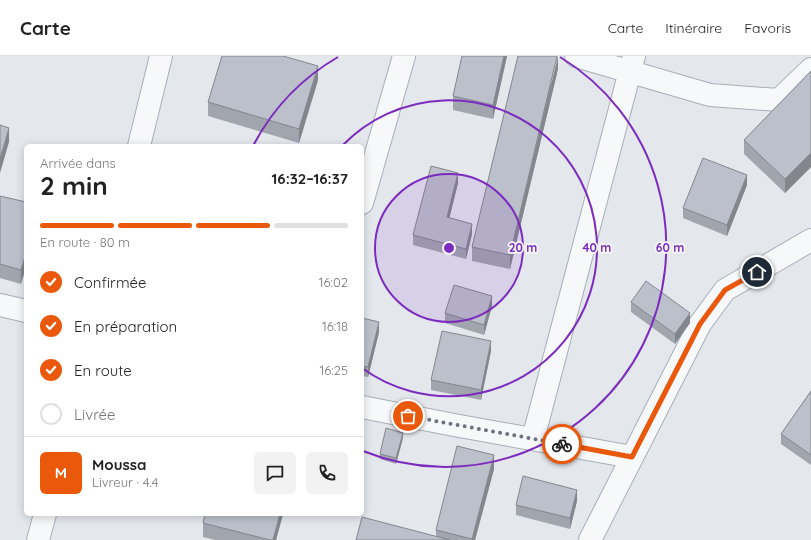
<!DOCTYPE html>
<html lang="fr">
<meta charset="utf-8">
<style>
:root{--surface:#fff;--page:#f2f2f2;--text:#222;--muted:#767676;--line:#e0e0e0;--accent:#ea580c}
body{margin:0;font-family:Quicksand,sans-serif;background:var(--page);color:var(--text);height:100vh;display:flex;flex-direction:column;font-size:15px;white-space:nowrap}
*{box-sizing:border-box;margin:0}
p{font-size:13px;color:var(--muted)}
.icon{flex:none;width:22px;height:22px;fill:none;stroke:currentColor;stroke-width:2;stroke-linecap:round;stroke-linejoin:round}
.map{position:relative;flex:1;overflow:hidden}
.side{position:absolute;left:24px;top:88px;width:340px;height:372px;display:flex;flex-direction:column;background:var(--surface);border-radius:6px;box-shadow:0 2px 10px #0003}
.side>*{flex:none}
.pin{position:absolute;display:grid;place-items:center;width:34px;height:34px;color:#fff;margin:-17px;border:2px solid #fff;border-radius:50%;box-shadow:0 1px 4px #0007}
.courier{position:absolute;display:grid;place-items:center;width:40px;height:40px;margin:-20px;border:3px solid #ea580c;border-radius:50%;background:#fff;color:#222;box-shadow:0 1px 5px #0007}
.summary em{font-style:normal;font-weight:800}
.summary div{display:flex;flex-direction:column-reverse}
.summary{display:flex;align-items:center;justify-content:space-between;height:68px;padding:0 16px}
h1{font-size:26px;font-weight:800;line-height:30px}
.bar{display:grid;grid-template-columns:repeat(4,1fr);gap:6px 4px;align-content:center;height:48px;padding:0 16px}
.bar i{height:5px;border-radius:3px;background:var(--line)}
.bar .on{background:var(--accent)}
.bar p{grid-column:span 4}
.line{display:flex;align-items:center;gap:10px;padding:0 16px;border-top:1px solid var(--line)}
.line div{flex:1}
.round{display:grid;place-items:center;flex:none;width:42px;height:42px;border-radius:6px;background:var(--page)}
ol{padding:0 16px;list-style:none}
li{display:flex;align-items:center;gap:12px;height:44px}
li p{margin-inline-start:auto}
li .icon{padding:4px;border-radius:50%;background:var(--accent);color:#fff;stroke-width:4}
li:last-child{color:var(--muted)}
li i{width:22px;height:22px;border:2px solid var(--line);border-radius:50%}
header{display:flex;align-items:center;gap:24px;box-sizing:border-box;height:56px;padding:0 20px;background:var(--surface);border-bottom:1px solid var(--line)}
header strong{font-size:19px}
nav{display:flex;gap:22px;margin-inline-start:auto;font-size:14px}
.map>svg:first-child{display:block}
</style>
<header>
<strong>Carte</strong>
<nav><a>Carte</a><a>Itinéraire</a><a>Favoris</a></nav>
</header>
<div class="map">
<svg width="811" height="484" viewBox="0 0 811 484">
<rect width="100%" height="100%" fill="#e4e7ec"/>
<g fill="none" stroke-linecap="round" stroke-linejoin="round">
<g stroke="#a9aeb7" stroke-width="24">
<path id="minor" d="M 576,0 L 710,39 L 779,44 L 811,13
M 139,90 L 161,0
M 362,147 L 404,0
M 0,249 L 26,255
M 362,351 L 454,369 L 632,401
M 533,383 L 634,0
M 38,484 L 45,458
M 590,484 L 700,268 L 725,234 L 811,184"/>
</g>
<use href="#minor" stroke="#f7f8fa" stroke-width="22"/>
</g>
<path fill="#a1a5ae" d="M 507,0 L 493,63 L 453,54 L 453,40 Z
M 558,13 L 510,213 L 472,205 L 472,191 Z
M 811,15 L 811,111 L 785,137 L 744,98 L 744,84 Z
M 318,24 L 299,87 L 208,60 L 208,46 Z
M 458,127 L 449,162 L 472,178 L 466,203 L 413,189 L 413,179 Z
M 747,129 L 727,180 L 683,162 L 683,152 Z
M 0,140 L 26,146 L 21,228 L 0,222 Z
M 631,246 L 690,267 L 675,288 L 631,256 Z
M 492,250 L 484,279 L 445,267 L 445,257 Z
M 362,262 L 379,276 L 368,321 L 362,320 Z
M 491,295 L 481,344 L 431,334 L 431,324 Z
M 811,335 L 811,409 L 781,388 L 781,378 Z
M 403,382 L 396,408 L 380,403 L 380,398 Z
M 494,413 L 475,484 L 356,484 L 436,480 L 436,474 Z
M 577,445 L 570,473 L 516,459 L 516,449 Z
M 205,458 L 283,458 L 276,484 L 215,484 L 203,481 L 203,467 Z"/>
<path fill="#83868d" d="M 504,0 L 507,0 L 493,63 L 493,49 Z
M 558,0 L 558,13 L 510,213 L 510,199 Z
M 318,10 L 318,24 L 299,87 L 299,73 Z
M 9,72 L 9,86 L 0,117 L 0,103 Z
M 811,97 L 811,111 L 785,137 L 785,123 Z
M 458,117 L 458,127 L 447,172 L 447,161 Z
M 747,119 L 747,129 L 727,180 L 727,169 Z
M 472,168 L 472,178 L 466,203 L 466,193 Z
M 26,197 L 26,211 L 21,228 L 21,214 Z
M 492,240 L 492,250 L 484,279 L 484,269 Z
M 690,257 L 690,267 L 675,288 L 675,278 Z
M 379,266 L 379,276 L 368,321 L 368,311 Z
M 491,285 L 491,295 L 481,344 L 481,334 Z
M 403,377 L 403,382 L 396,408 L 396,402 Z
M 494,399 L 494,413 L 475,484 L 472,484 Z
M 577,434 L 577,445 L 570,473 L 570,462 Z
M 280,458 L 283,458 L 276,484 L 273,484 Z"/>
<path fill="#bbc0ca" stroke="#83868d" d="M 222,0 L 283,0 L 318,10 L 299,73 L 208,46 Z
M 462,0 L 504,0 L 493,49 L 453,40 Z
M 518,0 L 557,0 L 510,199 L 472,191 Z
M 811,15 L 811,97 L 785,123 L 744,84 Z
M 0,69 L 9,72 L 0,103 Z
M 703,102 L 747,119 L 727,169 L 683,152 Z
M 431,110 L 458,117 L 447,161 L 472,168 L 466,193 L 413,179 Z
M 0,140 L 26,146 L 26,197 L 21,214 L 0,208 Z
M 646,225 L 690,257 L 675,278 L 631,246 Z
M 454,229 L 492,240 L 484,269 L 445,257 Z
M 362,262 L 379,266 L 368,311 L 362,310 Z
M 442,275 L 491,285 L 481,334 L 431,324 Z
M 811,335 L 811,399 L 781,378 Z
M 386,372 L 403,377 L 396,402 L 380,398 Z
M 457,390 L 494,399 L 472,483 L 436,474 Z
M 523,420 L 577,434 L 570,462 L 516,449 Z
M 205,458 L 280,458 L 273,484 L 270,484 L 203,467 Z
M 362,461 L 450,484 L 356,484 Z"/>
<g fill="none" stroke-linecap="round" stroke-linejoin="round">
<path stroke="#6c737f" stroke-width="4" stroke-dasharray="0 7.2" d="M 408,360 L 562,388"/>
<path stroke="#ea580c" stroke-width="5" d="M 562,388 L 632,401 L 700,268 L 725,234 L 757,216"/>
</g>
<circle cx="449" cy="192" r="74" fill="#7b2cbf" fill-opacity=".12"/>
<g fill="none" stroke="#7b2cbf" stroke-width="2">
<circle cx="449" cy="192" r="74"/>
<path d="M343 89A148 148 0 1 1 362 312"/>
<path d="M253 90A221 221 0 0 1 338 1M560 1A221 221 0 0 1 363 395"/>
</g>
<circle cx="449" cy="192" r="6" fill="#7b2cbf" stroke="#f4f6f9" stroke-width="2"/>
<g font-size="12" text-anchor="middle" font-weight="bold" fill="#7b2cbf" stroke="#f4f6f9" stroke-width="3.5" stroke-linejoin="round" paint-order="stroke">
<text x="523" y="196">20 m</text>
<text x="597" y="196">40 m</text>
<text x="670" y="196">60 m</text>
</g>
</svg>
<div class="pin" style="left:408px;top:360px;background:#ea580c"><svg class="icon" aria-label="bag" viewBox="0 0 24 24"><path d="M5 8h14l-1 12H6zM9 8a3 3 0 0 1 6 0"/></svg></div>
<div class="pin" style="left:757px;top:216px;background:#1f2937"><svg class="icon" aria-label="home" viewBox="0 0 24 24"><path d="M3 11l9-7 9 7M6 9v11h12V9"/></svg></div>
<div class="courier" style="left:562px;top:388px"><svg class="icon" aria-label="bike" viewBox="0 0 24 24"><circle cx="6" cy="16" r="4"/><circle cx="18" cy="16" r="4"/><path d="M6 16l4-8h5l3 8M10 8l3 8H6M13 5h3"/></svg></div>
<section class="side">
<div class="summary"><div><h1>2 min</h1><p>Arrivée dans</p></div><em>16:32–16:37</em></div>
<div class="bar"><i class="on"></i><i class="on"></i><i class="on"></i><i></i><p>En route · 80 m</p></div>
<ol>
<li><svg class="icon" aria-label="check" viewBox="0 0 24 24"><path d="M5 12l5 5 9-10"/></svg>Confirmée<p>16:02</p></li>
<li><svg class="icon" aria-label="check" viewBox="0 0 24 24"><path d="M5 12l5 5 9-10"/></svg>En préparation<p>16:18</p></li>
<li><svg class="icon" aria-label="check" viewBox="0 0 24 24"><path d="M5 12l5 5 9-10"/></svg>En route<p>16:25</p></li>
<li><i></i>Livrée</li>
</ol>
<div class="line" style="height:72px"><b class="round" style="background:var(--accent);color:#fff">M</b><div><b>Moussa</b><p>Livreur · 4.4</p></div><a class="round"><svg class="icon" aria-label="chat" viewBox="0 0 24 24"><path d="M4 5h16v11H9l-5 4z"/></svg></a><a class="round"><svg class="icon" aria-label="phone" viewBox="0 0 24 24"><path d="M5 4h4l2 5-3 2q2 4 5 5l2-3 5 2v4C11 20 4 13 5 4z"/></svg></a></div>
</section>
</div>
